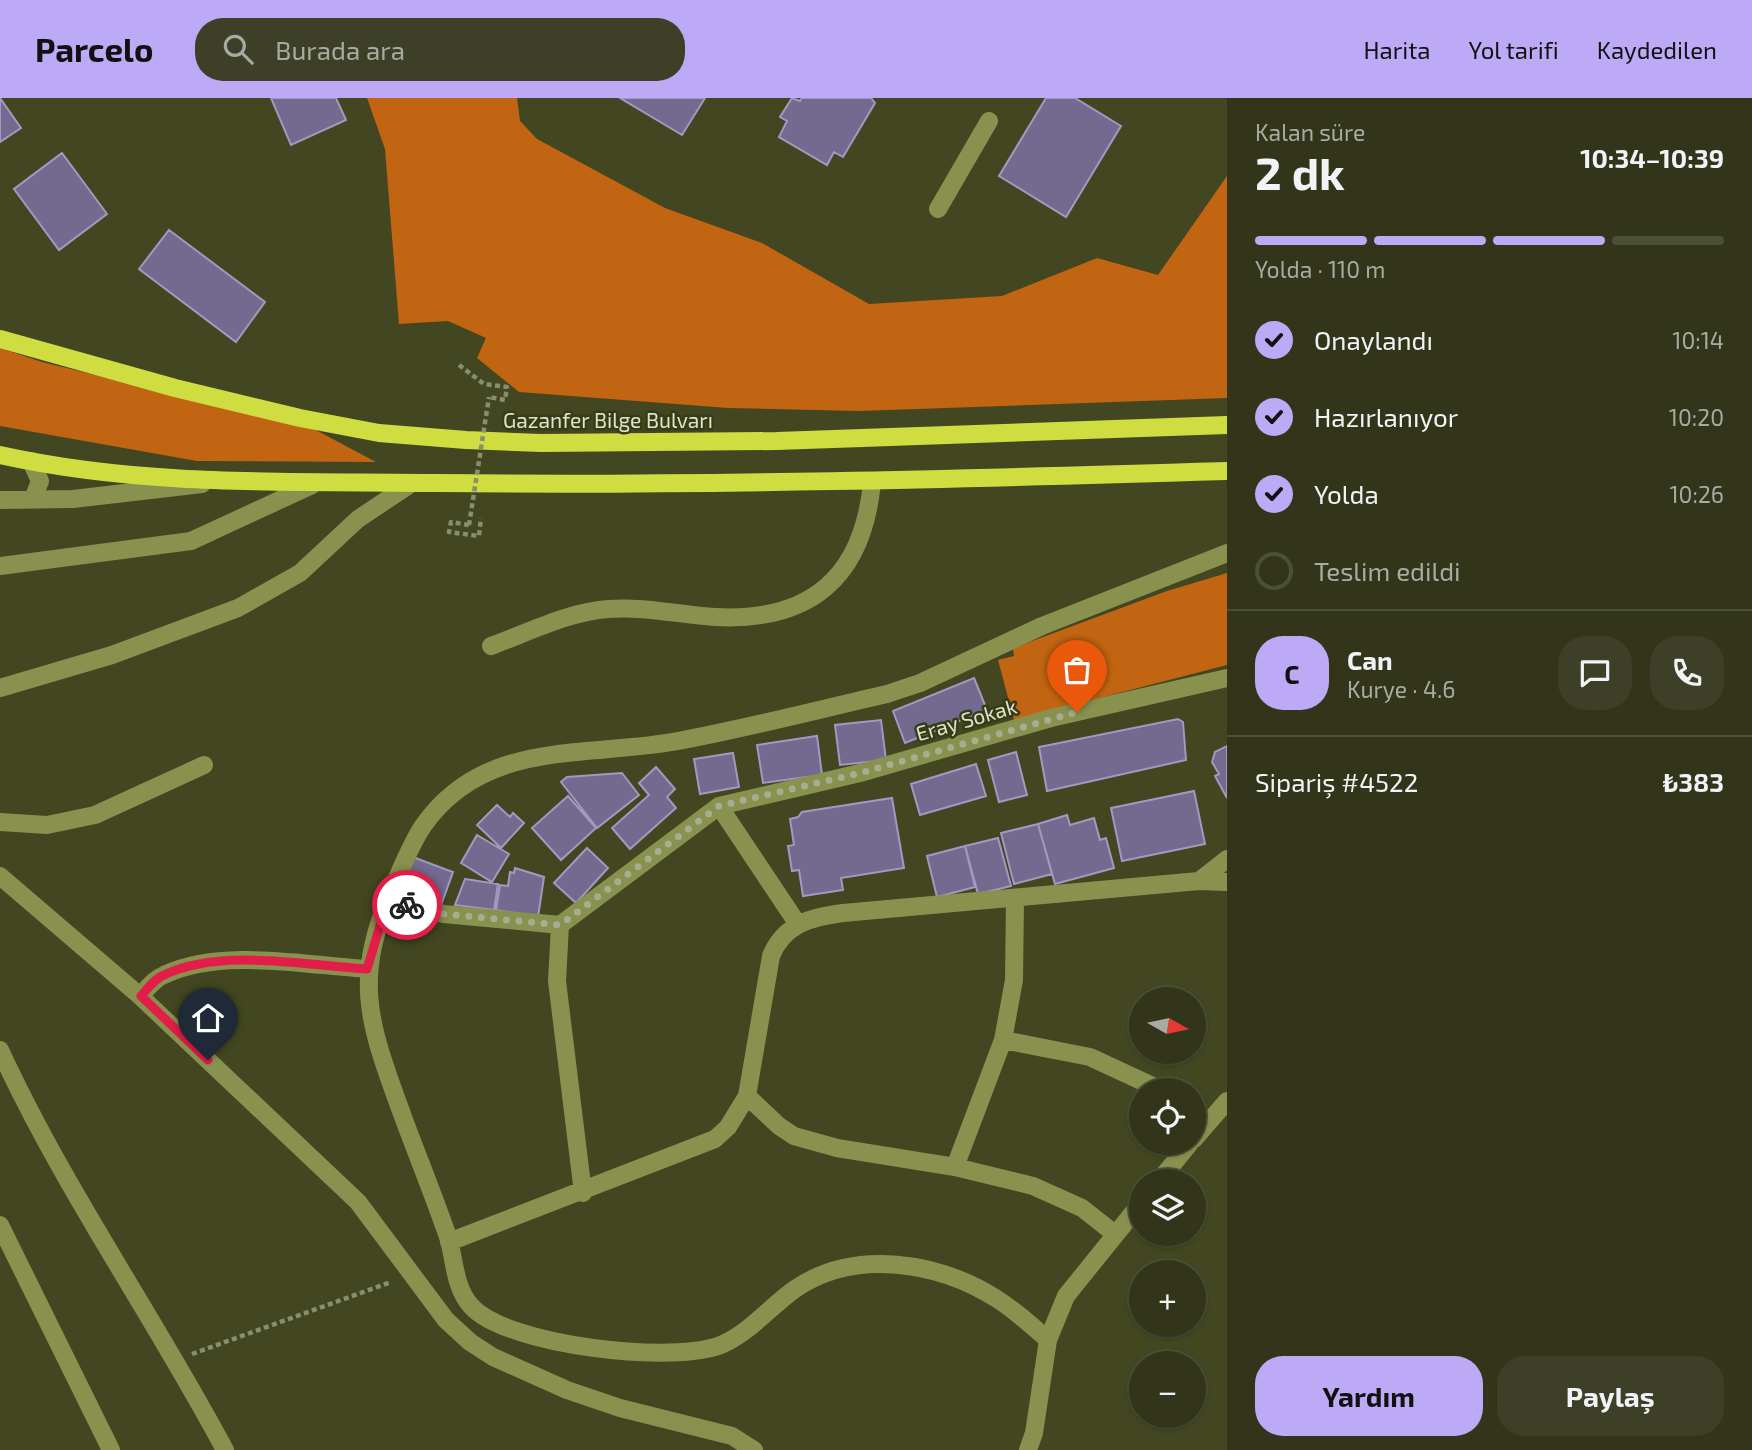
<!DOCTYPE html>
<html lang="tr">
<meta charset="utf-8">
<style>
:root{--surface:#323519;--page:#3d4026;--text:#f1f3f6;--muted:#a8aba2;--line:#4d5038;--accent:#bcaaf6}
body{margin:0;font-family:"Exo 2",sans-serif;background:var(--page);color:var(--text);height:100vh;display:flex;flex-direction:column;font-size:26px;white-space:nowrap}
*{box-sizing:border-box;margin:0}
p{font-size:23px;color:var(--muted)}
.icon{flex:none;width:38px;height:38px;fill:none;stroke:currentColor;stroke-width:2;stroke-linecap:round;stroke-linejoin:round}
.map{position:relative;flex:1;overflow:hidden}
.panel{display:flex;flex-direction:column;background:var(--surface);width:525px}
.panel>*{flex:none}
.needle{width:46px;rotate:99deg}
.fabs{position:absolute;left:1129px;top:889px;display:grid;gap:14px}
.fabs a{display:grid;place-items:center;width:77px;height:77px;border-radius:50%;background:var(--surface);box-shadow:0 2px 5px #0004,0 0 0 2px var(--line);font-size:35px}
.pin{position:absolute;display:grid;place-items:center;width:60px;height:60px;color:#fff;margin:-72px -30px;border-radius:50% 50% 50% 0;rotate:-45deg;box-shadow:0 0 7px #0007}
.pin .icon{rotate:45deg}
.courier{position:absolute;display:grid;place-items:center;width:70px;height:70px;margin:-35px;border:5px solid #e11d48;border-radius:50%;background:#fff;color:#222;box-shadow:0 2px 9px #0007}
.headline em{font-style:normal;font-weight:700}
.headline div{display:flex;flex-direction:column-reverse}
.headline{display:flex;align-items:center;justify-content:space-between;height:119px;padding:0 28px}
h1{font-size:46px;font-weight:700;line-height:52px}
.bar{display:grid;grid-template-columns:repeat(4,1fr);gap:10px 7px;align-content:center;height:84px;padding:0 28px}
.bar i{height:9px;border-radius:5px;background:var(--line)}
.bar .selected{background:var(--accent)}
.bar p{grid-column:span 4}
.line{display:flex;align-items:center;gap:18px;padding:0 28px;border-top:2px solid var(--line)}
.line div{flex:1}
.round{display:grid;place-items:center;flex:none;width:74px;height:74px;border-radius:28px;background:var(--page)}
ol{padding:0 28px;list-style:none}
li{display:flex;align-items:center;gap:21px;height:77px}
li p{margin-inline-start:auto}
li .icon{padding:7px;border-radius:50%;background:var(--accent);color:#111;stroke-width:4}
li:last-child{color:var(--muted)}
li i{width:38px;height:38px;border:4px solid var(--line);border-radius:50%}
.button{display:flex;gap:14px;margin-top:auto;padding:14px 28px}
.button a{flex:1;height:80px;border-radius:28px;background:var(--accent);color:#111;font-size:28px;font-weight:700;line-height:80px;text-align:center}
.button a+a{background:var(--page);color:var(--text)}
header{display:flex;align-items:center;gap:42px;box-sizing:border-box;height:98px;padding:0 35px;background:var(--accent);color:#111}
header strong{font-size:33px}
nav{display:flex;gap:38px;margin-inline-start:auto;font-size:24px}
.search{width:490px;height:63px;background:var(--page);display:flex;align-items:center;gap:18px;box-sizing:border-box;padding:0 24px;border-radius:28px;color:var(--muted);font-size:26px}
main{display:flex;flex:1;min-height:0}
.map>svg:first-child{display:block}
</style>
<header>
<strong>Parcelo</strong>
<div class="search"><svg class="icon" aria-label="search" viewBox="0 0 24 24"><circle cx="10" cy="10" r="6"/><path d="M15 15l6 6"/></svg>Burada ara</div>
<nav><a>Harita</a><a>Yol tarifi</a><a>Kaydedilen</a></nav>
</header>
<main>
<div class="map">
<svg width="1227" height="1352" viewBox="0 0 1227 1352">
<rect width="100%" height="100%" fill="#424721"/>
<path fill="#c16512" d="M 367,0 L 517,0 L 520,23 L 537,41 L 665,110 L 762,145 L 869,206 L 1002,198 L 1097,160 L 1158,177 L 1227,78 L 1227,300 L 859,313 L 728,310 L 519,294 L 477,260 L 486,240 L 448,223 L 399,226 L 385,51 Z
M 0,250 L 42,264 L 312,330 L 376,364 L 197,363 L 0,328 Z
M 1227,475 L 1227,567 L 1014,622 L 998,562 L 1014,558 L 1013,550 L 1167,493 Z"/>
<path fill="#726a8f" stroke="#a299c1" stroke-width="2" d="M 0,0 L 21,30 L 0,44 Z
M 271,0 L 336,0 L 346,22 L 291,47 Z
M 620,0 L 705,0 L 682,37 Z
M 792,0 L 800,3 L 802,0 L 871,0 L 875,5 L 843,59 L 834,54 L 827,67 L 779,39 L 787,23 L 780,19 Z
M 1046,0 L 1075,0 L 1121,28 L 1066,119 L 999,78 Z
M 62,55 L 107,116 L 59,152 L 14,91 Z
M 169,132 L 265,204 L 236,244 L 139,171 Z
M 974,580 L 987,612 L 905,645 L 893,613 Z
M 1178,621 L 1183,624 L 1186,662 L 1047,693 L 1039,649 Z
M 881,622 L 886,662 L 840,667 L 835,627 Z
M 817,638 L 822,677 L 763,685 L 757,647 Z
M 1227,648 L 1227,700 L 1215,678 L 1219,676 L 1212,664 L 1215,654 Z
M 1016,654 L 1027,697 L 999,704 L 988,662 Z
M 733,655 L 739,689 L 700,696 L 694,661 Z
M 976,666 L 986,698 L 920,717 L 911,686 Z
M 656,669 L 675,691 L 667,699 L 676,710 L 630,751 L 612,730 L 649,697 L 639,685 Z
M 622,675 L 639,697 L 597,730 L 561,684 L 567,679 Z
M 1194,693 L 1205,746 L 1122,763 L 1111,710 Z
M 568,698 L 596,730 L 561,762 L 532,730 Z
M 892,700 L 904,770 L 841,780 L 843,792 L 803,798 L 799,772 L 792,773 L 788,748 L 794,747 L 790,721 L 798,719 L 802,714 Z
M 497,707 L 510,719 L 513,715 L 524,725 L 501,750 L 477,727 Z
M 1067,717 L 1070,727 L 1094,720 L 1100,742 L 1106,740 L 1114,770 L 1055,786 L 1038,726 Z
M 1038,726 L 1052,776 L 1014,786 L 1001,735 Z
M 477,737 L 509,756 L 492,784 L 461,765 Z
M 998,740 L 1011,788 L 978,796 L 965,748 Z
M 965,748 L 975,789 L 937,799 L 927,758 Z
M 587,750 L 608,770 L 576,805 L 554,785 Z
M 410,758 L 453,774 L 440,810 L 397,794 Z
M 515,770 L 544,779 L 538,819 L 496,812 L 500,787 L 508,788 L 510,774 L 514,775 Z
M 465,781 L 498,786 L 494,812 L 455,807 Z"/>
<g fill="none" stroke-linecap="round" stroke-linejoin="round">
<path stroke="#898e6f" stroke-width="4.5" stroke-dasharray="5 3.5" stroke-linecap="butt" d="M 459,267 L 484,286 L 507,289 L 505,302 L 489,299
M 469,427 L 451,424 L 449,434 L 479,438 L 481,420
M 192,1256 L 391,1184"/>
<path stroke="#89914e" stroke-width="18" d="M 938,111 L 989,23
M 31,363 L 40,383 L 33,401
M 0,402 L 73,401 L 202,386
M 0,468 L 191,443 L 312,387
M 491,548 C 529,534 568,514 608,511 C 644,508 680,517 715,519 C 810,524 863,480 872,384
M 0,590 L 112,557 L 238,510 L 300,475 L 358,421 L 412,385
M 719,708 L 797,825
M 0,724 L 47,727 L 95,717 L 204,667
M 0,778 L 140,898 L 358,1104 L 446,1222 L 470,1244 L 493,1259 L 567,1292 L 620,1310 L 732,1338 L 754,1352
M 1199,783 L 1227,761
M 388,801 L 444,816 L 560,827 L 719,708 L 860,675 L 1051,620 L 1227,580
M 560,827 L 557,883 L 583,1095
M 140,898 C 148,890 154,881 164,877 C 221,850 306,867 367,871
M 1003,942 L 1090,959 L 1161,992
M 0,952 C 64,1091 153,1217 225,1352
M 747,998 L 779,1028 L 794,1038 L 837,1050 L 955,1069 L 1033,1088 L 1082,1110 L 1115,1136
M 1194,1041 L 1227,1003
M 955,1069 L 1003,942 L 1014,882 L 1015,801
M 1159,1083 L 1190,1045
M 0,1127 L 111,1352
M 449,1144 L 715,1041 L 728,1029 L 747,998 L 771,858 C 784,826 811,819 843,815 L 1199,783 L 1227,784
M 1048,1242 L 1066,1198 L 1141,1105
M 1028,1352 L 1034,1335 L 1048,1242 C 1032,1228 1016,1213 997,1201 C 939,1164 855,1150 795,1191 C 771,1208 750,1234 723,1246 C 677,1267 506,1248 471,1208 C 454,1189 455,1162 448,1139 C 434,1098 417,1057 402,1016 C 368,923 352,881 394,787 C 403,767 411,746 423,728 C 484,640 587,660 678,643 C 748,630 817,612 887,596 L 920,585 L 1042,528 L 1227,455"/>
<path stroke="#cfdd40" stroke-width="18" d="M 0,241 L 175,290 L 300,320 L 379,335 L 466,342 L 541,345 L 777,343 L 1227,327
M 0,357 C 144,389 290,383 437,385 C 701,388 963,381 1227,373"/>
<path stroke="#898e6f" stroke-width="4.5" stroke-dasharray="5 3.5" stroke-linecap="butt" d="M 469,427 L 489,299"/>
</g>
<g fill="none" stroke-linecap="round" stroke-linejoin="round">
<path stroke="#a8ac91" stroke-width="7" stroke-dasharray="0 12.6" d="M 407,807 L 444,816 L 560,827 L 719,708 L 860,675 L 1077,614"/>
<path stroke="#e11d48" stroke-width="9" d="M 208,962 L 141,898 C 148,890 154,881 164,877 C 220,850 306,867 367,871 L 388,801 L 407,807"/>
</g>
<g text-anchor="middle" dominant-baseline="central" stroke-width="5" stroke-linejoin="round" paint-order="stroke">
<g font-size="21" fill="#dfe3cd" stroke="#383c16">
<text x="608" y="321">Gazanfer Bilge Bulvarı</text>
<text transform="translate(966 621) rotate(-16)">Eray Sokak</text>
</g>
</g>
</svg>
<div class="fabs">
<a><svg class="needle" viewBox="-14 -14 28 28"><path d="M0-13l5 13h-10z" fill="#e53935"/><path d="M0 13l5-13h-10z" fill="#a8aba2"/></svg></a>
<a><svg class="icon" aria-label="locate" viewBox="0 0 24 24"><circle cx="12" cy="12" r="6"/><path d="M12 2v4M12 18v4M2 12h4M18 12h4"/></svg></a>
<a><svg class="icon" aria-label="layers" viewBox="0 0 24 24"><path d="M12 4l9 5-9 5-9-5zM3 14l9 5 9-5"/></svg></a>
<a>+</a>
<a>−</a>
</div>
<div class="pin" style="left:1077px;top:614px;background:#ea580c"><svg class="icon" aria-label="bag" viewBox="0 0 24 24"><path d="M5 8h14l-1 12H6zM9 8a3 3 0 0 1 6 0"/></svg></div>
<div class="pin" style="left:208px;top:962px;background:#1f2937"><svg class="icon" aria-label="home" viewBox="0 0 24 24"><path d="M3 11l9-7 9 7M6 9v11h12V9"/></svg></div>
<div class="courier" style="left:407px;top:807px"><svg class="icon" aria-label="bike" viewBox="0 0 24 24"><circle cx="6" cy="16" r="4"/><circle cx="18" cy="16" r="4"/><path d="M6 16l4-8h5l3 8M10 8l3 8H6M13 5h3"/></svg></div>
</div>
<section class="panel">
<div class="headline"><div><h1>2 dk</h1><p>Kalan süre</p></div><em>10:34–10:39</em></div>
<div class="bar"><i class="selected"></i><i class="selected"></i><i class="selected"></i><i></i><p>Yolda · 110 m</p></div>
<ol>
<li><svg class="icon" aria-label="check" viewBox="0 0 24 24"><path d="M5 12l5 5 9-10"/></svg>Onaylandı<p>10:14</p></li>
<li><svg class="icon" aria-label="check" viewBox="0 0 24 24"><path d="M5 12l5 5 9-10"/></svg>Hazırlanıyor<p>10:20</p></li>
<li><svg class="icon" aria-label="check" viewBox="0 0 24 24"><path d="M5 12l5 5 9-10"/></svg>Yolda<p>10:26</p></li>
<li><i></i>Teslim edildi</li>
</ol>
<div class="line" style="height:126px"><b class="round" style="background:var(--accent);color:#111">C</b><div><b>Can</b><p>Kurye · 4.6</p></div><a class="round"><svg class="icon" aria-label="chat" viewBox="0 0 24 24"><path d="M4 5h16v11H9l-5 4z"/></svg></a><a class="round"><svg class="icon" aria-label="phone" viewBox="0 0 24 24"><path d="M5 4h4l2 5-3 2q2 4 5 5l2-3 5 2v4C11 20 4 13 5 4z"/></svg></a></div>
<div class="line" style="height:91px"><div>Sipariş #4522</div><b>₺383</b></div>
<div class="button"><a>Yardım</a><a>Paylaş</a></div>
</section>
</main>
